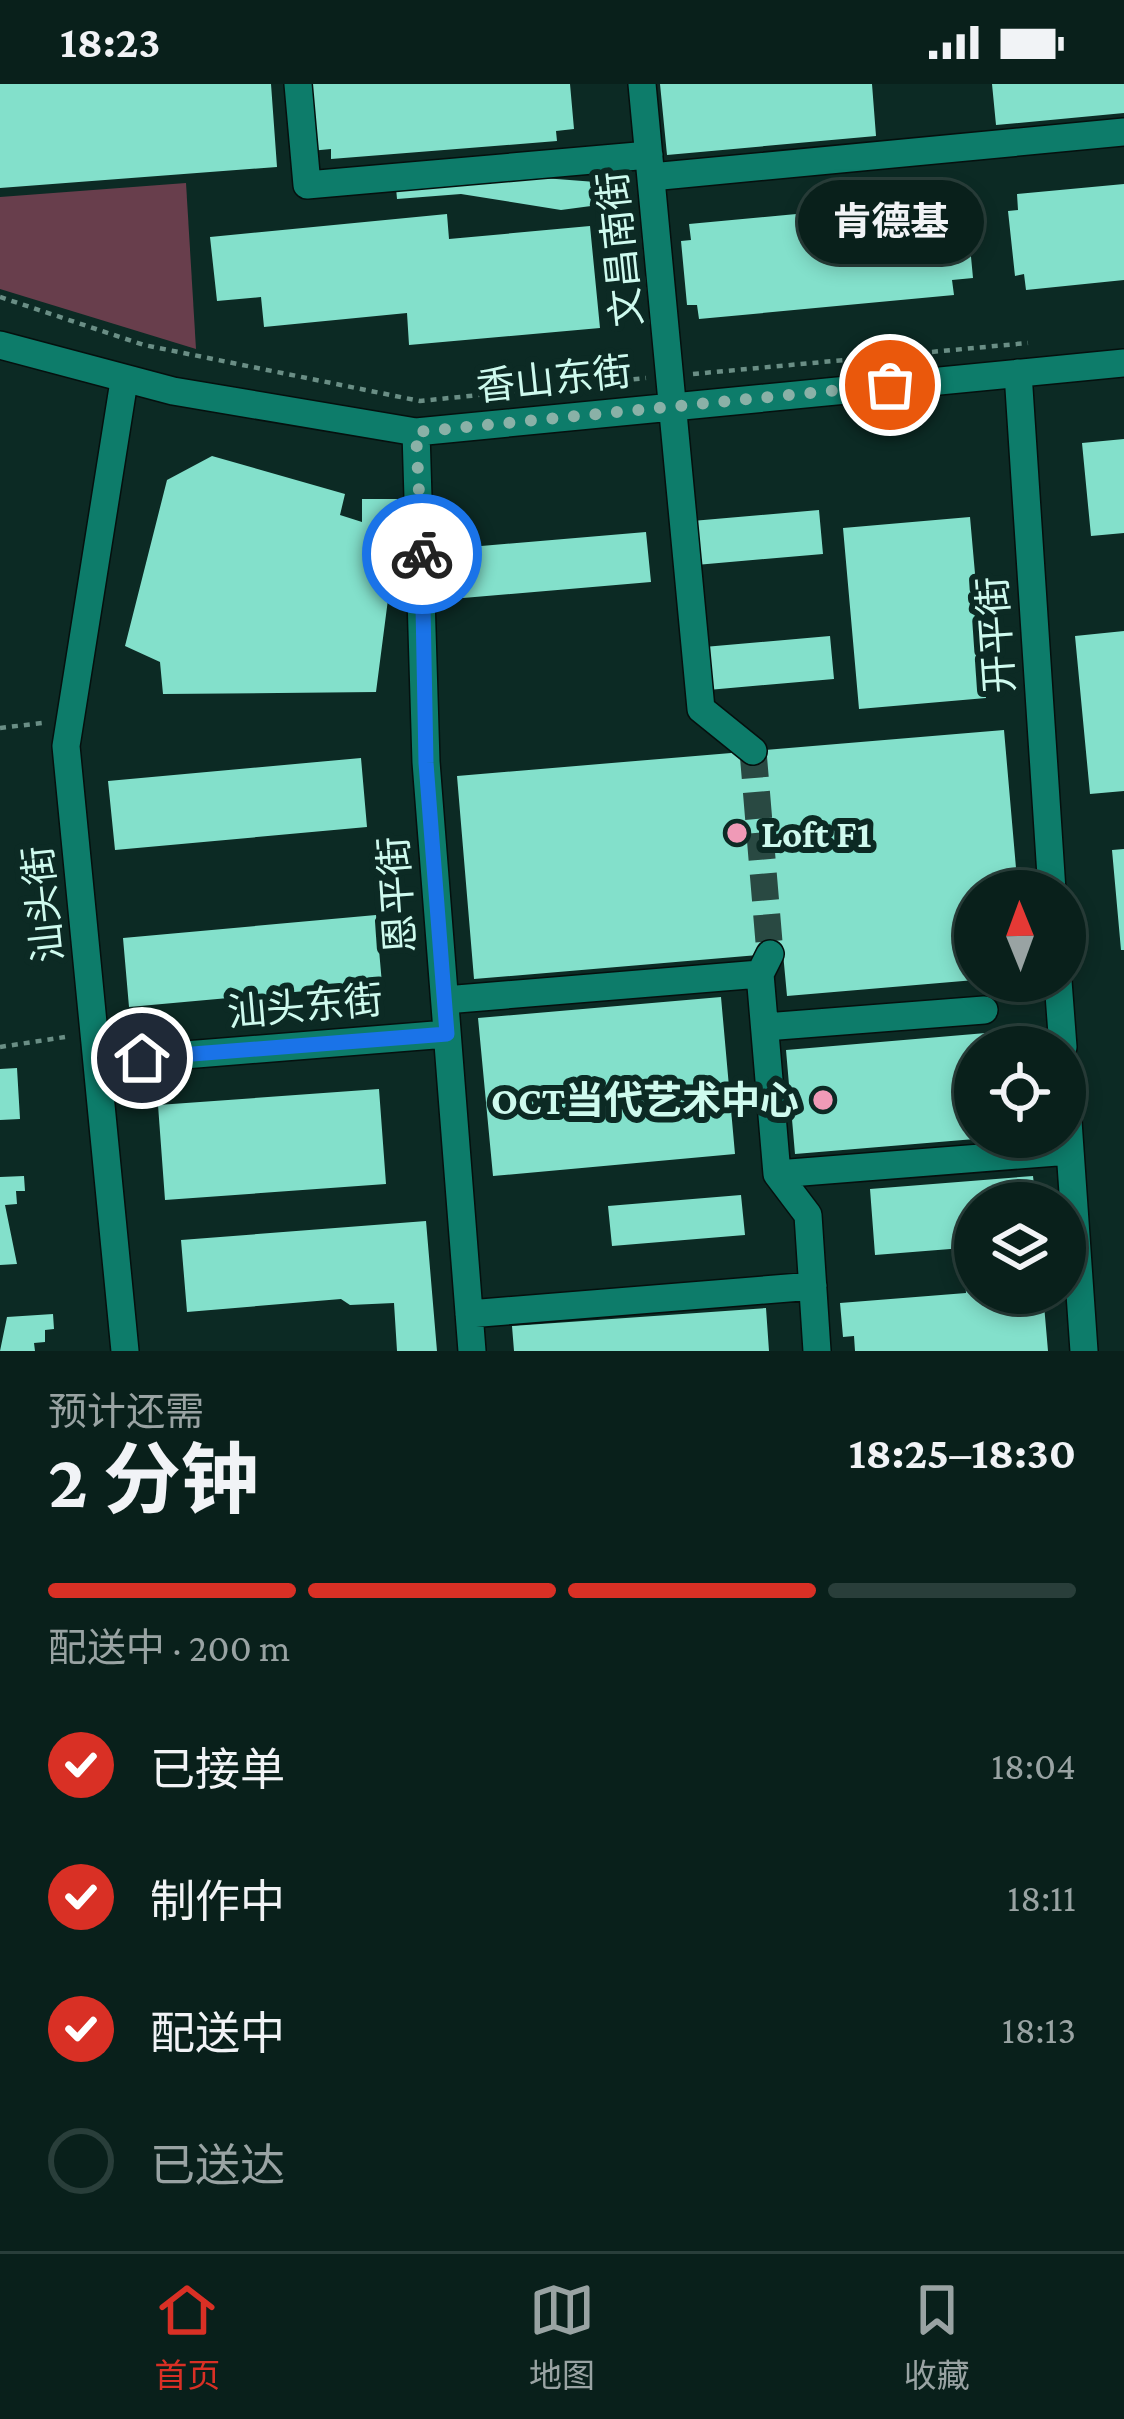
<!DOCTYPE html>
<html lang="zh">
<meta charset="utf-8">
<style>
:root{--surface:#09201b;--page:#172d28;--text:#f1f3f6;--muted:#99a3a3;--line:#293e3a;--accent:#d93025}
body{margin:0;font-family:"Crimson Pro","Noto Sans SC",serif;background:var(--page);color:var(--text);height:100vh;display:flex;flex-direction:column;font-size:45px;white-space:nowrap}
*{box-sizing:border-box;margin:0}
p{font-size:39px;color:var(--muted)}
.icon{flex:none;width:66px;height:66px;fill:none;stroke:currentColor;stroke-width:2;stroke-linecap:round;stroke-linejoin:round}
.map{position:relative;height:1267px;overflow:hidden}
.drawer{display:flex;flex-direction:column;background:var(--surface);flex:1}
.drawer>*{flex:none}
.needle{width:78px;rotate:359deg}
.tools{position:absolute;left:954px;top:786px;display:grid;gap:24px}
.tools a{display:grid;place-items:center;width:132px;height:132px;border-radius:50%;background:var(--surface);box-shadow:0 6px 18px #0003,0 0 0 3px var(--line);font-size:60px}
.pin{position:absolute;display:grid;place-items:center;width:102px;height:102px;color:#fff;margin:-51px;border:6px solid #fff;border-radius:50%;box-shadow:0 3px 12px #0007}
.courier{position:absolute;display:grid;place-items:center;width:120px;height:120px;margin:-60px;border:9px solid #1a73e8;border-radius:50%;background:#fff;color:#222;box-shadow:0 3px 15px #0007}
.bubble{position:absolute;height:84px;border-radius:42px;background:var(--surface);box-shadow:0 6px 18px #0003,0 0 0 3px var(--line);font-size:39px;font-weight:700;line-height:84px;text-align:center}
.overview em{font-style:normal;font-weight:700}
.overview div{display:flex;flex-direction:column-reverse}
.overview{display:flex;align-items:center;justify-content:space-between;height:204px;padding:0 48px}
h1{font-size:78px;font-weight:700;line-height:90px}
.bar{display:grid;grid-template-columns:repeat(4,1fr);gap:18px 12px;align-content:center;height:144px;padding:0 48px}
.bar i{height:15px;border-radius:9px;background:var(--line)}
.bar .selected{background:var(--accent)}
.bar p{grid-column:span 4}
ol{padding:0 48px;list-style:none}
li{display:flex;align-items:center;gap:36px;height:132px}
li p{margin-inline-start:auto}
li .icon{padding:12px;border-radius:50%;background:var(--accent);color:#fff;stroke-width:4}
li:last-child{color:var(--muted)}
li i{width:66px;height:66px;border:6px solid var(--line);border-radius:50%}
.status{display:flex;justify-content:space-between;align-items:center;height:84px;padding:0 60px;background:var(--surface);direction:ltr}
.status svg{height:33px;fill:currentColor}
.menu{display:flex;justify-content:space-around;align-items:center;height:168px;border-top:3px solid var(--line);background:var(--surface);font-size:33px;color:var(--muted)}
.menu a{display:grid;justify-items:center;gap:6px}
.menu .selected{color:var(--accent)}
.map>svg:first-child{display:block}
</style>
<div class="status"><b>18:23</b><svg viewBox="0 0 49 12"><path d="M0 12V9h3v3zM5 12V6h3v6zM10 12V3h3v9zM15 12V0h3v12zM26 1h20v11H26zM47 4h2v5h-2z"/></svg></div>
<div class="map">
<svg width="1124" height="1267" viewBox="0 0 1124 1267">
<rect width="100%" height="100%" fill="#0c2a24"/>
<path fill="#683e4c" d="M 186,99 L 196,265 L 0,205 L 0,113 Z"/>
<path fill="#83e0cb" d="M 0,0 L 271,0 L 277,83 L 0,104 Z
M 305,0 L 570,0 L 574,45 L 556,47 L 557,57 L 331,75 L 331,65 L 310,67 Z
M 660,0 L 872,0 L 876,52 L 667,71 Z
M 992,0 L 1124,0 L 1124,29 L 996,41 Z
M 517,92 L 622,100 L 621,118 L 561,126 L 461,110 L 397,115 L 396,104 Z
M 1124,100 L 1124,196 L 1026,206 L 1024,190 L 1015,192 L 1008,127 L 1018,126 L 1017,110 Z
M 945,116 L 946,132 L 967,130 L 973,194 L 952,196 L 954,211 L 699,235 L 697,221 L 687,221 L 681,157 L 691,156 L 689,140 Z
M 447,130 L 449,155 L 590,142 L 600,244 L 409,261 L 407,229 L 264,243 L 261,213 L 217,217 L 210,153 Z
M 1124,355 L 1124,449 L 1091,452 L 1082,359 Z
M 212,372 L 345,410 L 340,431 L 362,438 L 362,415 L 397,415 L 397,452 L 383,452 L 382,465 L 394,469 L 376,608 L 163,610 L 160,578 L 125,562 L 167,396 Z
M 819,426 L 823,470 L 696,481 L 692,437 Z
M 970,433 L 986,614 L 859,625 L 843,444 Z
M 646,448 L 651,498 L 463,514 L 458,464 Z
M 1124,547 L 1124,707 L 1090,710 L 1075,552 Z
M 830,552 L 834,595 L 708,606 L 704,563 Z
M 1004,646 L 1018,807 L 975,807 L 975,896 L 787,912 L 783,869 L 474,895 L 457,692 Z
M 361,674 L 367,743 L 115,766 L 108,697 Z
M 1124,765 L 1124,866 L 1121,866 L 1112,766 Z
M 376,831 L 382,900 L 129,923 L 123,854 Z
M 721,913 L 735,1070 L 493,1092 L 478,934 Z
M 986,949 L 987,963 L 975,963 L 975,1055 L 795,1070 L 786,966 Z
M 17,984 L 20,1035 L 0,1036 L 0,985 Z
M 379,1005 L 386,1100 L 165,1116 L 158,1021 Z
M 24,1092 L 25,1107 L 16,1107 L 17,1120 L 5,1121 L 17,1180 L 0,1181 L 0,1093 Z
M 1033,1092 L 1036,1119 L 975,1119 L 975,1209 L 1043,1209 L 1048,1267 L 855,1267 L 854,1252 L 843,1253 L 840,1219 L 966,1209 L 963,1164 L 875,1171 L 870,1105 Z
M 741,1111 L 745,1151 L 612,1162 L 608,1122 Z
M 426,1137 L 437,1267 L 397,1267 L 394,1219 L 350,1221 L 341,1215 L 187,1228 L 181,1156 Z
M 766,1224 L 769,1267 L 514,1267 L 512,1242 Z
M 53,1230 L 54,1245 L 45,1246 L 45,1258 L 34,1259 L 35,1267 L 0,1267 L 7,1233 Z"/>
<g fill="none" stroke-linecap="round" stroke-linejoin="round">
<path stroke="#294942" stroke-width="27" stroke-dasharray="27 14" stroke-linecap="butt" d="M 753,667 L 770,870"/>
<g stroke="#05100e" stroke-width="30">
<path id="minor" d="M 298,0 L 307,101 L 649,71
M 642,0 L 701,625 L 753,667
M 651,93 L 1124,48
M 0,261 L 173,307 L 416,348 L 1124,279
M 1018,289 L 1052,807
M 124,297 L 66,662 L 125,1267
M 416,348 L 426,678 L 472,1267
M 770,870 L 760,890 L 777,1090 L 808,1131 L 817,1267
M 1058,897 L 1063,963
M 445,916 L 760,890
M 765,943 L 984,926
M 98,978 L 447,950
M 1065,994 L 1084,1267
M 777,1090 L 1070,1067
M 469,1230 L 813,1202"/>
</g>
<path stroke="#6a8e85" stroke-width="4.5" stroke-dasharray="6 6" stroke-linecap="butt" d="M 0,213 L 144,261 L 420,317 L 646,294
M 693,290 L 1028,259
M 0,644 L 42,639
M 0,963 L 65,953"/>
<use href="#minor" stroke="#0d7c6a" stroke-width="27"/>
</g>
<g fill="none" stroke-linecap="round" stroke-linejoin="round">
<path stroke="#8ab1a7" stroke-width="12" stroke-dasharray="0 21.6" d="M 422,470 L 416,348 L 890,301"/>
<path stroke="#1a73e8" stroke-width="15" d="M 142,974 L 447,950 L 426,679 L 422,470"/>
</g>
<g fill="#f09ab7" stroke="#0c2a24" stroke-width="4.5">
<circle cx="737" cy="749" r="12"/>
<circle cx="823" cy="1016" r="12"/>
</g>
<g text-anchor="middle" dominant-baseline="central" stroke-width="12" stroke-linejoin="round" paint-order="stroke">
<g font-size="39" fill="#cefaee" stroke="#0c2a24">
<text transform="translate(620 165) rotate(-96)">文昌南街</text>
<text transform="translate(554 295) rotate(-6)">香山东街</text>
<text transform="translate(996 551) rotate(-94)">开平街</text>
<text transform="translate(397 811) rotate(-94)">恩平街</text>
<text transform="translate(43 820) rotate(-96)">汕头街</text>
<text transform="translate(305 922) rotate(-5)">汕头东街</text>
</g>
<g font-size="39" font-weight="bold" fill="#cefaee" stroke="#0c2a24" text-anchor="start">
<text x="761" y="749">Loft F1</text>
<text x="799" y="1016" text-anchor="end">OCT当代艺术中心</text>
</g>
</g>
</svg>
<div class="tools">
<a><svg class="needle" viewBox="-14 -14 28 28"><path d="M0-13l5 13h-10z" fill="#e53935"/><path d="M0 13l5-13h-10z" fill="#99a3a3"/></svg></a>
<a><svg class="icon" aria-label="locate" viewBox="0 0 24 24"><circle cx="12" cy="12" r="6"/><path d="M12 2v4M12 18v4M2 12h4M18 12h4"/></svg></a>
<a><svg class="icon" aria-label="layers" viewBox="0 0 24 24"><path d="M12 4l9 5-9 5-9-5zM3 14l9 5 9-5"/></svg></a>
</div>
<div class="pin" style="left:890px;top:301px;background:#ea580c"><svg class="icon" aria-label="bag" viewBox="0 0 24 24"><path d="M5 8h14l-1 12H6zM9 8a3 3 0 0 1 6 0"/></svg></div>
<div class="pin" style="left:142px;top:974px;background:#1f2937"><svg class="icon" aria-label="home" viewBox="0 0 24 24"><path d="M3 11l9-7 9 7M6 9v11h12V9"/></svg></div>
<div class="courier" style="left:422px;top:470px"><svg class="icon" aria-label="bike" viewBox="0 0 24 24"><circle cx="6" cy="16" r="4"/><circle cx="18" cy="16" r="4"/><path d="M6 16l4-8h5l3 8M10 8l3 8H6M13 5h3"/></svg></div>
<div class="bubble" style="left:798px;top:96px;width:186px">肯德基</div>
</div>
<section class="drawer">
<div class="overview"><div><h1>2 分钟</h1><p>预计还需</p></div><em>18:25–18:30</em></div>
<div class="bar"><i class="selected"></i><i class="selected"></i><i class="selected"></i><i></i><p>配送中 · 200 m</p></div>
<ol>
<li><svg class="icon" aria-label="check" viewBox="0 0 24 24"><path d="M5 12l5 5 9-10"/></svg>已接单<p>18:04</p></li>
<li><svg class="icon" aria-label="check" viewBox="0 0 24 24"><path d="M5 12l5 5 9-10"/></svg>制作中<p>18:11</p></li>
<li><svg class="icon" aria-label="check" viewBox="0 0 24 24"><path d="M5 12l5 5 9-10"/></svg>配送中<p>18:13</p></li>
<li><i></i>已送达</li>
</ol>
</section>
<nav class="menu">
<a class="selected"><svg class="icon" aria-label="home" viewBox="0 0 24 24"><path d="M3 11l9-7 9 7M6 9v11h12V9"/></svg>首页</a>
<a><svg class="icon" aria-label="map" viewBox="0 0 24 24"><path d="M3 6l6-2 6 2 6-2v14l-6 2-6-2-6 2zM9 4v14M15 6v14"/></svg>地图</a>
<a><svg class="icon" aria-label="saved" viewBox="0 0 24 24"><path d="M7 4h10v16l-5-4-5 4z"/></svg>收藏</a>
</nav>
